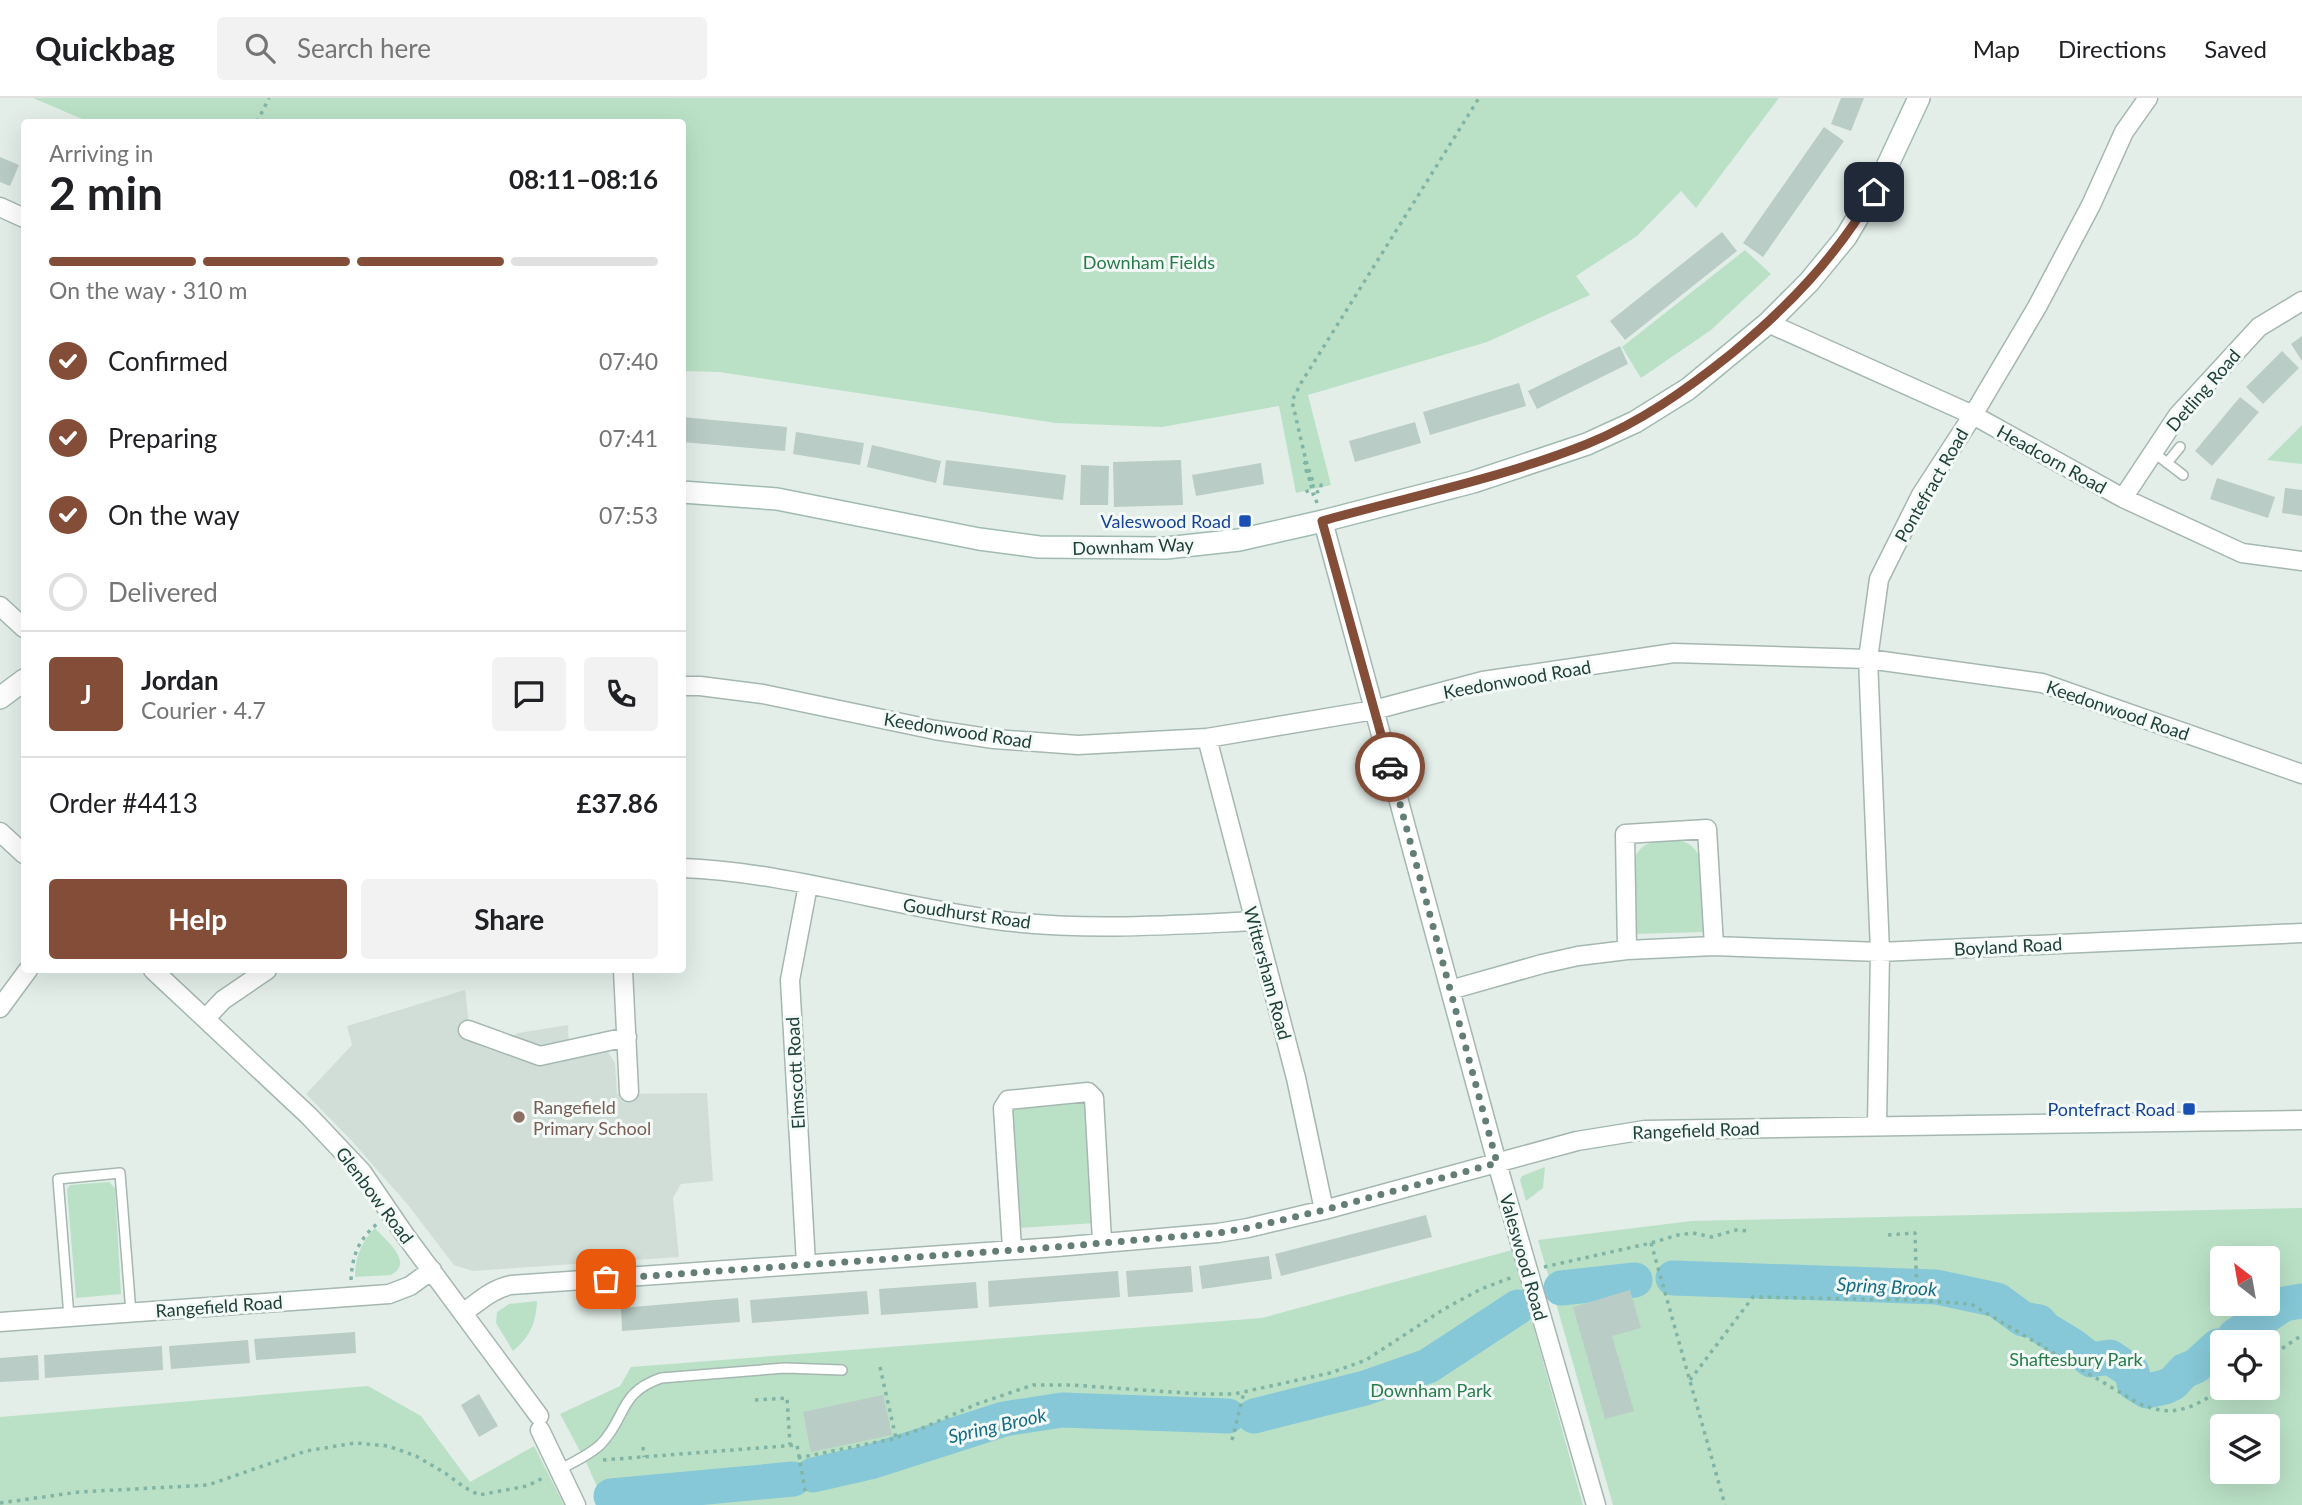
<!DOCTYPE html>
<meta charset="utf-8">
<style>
:root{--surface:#fff;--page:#f2f2f2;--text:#202124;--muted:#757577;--line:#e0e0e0;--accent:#844d38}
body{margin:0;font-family:Lato,sans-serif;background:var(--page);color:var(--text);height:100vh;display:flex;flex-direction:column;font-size:26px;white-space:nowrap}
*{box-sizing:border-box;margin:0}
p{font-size:23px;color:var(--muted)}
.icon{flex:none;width:38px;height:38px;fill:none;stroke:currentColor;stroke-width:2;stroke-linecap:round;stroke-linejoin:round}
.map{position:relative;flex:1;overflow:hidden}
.sheet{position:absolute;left:21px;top:21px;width:665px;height:854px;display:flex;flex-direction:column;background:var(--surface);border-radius:7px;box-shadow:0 7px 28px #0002}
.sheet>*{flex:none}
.needle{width:46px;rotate:329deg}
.tools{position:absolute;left:2210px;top:1148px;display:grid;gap:14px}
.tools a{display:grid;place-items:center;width:70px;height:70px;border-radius:7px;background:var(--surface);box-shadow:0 7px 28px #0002;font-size:35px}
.pin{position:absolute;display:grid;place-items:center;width:60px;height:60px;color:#fff;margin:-30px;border-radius:14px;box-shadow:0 4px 10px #0006}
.courier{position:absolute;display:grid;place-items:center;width:70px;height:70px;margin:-35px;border:5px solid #844d38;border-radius:50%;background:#fff;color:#222;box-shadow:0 2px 9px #0007}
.head em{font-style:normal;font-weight:700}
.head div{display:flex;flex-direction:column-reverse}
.head{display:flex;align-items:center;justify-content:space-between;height:119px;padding:0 28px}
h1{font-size:46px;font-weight:700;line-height:52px}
.bar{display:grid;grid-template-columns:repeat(4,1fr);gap:10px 7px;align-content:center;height:84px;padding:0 28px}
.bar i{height:9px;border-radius:5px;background:var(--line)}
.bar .on{background:var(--accent)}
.bar p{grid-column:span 4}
.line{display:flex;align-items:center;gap:18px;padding:0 28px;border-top:2px solid var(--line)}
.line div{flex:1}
.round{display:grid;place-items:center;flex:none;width:74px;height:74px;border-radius:7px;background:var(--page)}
ol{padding:0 28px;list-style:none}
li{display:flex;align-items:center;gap:21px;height:77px}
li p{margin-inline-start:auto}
li .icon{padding:7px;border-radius:50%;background:var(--accent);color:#fff;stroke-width:4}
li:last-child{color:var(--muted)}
li i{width:38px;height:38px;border:4px solid var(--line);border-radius:50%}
.button{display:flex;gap:14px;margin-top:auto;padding:14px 28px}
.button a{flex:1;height:80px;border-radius:7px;background:var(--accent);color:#fff;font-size:28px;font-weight:700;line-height:80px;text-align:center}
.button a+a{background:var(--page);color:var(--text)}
header{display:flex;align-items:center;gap:42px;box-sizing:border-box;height:98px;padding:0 35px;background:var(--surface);border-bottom:2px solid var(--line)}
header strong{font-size:33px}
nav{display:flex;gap:38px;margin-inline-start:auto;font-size:24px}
.search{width:490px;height:63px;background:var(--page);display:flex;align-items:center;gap:18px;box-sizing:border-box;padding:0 24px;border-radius:7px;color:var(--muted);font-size:26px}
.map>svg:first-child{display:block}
</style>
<header>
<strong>Quickbag</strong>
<div class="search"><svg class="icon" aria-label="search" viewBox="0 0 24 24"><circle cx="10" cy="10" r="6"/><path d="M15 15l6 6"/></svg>Search here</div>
<nav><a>Map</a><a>Directions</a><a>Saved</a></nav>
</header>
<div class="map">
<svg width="2302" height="1407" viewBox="0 0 2302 1407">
<rect width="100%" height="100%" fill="#e3eee9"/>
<path fill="#d1ded8" d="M 465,892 L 469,925 L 511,939 L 518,935 L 568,927 L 569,953 L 600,952 L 608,954 L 615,965 L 617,996 L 707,995 L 713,1083 L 681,1086 L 673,1100 L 679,1159 L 473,1173 L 454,1167 L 408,1107 L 351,1042 L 306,996 L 352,947 L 347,928 Z"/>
<path fill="#bae1c6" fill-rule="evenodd" d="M 33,0 L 1779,0 L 1696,110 L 1681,93 L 1637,138 L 1576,178 L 1590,197 L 1487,244 L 1308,297 L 1331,387 L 1296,395 L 1279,308 L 1162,329 L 1056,325 L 719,274 L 683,273 L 682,24 L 89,24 Z
M 1745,152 L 1771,176 L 1711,232 L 1641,280 L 1622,249 Z
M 2302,327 L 2302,366 L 2267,362 Z
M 1674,741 C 1689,744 1695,748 1701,762 L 1703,834 L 1634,836 L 1633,766 C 1638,744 1653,743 1674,741 Z
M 1085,1002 L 1095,1125 L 1019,1130 L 1011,1010 Z
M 1545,1069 L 1543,1090 L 1526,1103 L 1520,1082 L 1522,1078 Z
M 109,1084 L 115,1090 L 121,1196 L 76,1200 L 67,1091 L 70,1087 Z
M 2302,1110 L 2302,1407 L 1613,1407 L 1554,1198 L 1549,1196 L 1545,1182 L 1549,1180 L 1538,1142 L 1691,1123 ZM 2222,1160 L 2268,1160 L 2268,1206 L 2222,1206 ZM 2222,1244 L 2268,1244 L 2268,1290 L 2222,1290 ZM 2222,1328 L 2268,1328 L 2268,1374 L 2222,1374 Z
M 375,1130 C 385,1142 415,1164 391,1177 L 355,1179 C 355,1160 361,1144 375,1130 Z
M 1512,1152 L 1583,1407 L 605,1407 L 587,1366 L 560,1316 L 620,1288 L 631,1269 L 1262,1220 Z
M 537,1203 C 536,1225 530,1239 513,1253 L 496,1225 L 497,1214 L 509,1206 Z
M 368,1288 L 421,1318 L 470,1384 L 534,1348 L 564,1407 L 0,1407 L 0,1319 Z"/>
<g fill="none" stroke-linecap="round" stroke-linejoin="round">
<path stroke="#86c8d8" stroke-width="35" d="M 1673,1180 L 1936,1189 L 1997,1202 L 2023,1221 L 2039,1224 L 2045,1231 L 2073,1248 L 2091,1262 L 2110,1259 L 2132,1274 L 2134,1285 L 2147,1293 L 2165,1289 L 2173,1285 L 2184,1273 L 2196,1268 L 2218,1248 L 2222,1248
M 1561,1190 L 1635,1182
M 2233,1244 L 2235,1238 L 2284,1206 L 2302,1203
M 1254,1318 L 1365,1290 L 1428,1268 L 1518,1209
M 813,1377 L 870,1364 L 1004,1321 L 1062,1312 L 1228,1318
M 611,1398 L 793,1381"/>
</g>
<path fill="#baccc6" d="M 1841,0 L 1864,0 L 1851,33 L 1831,26 Z
M 1824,29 L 1844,43 L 1763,159 L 1743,145 Z
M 0,59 L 19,67 L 10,88 L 0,84 Z
M 1722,134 L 1737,153 L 1625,242 L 1610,223 Z
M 2302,238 L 2302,263 L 2291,246 Z
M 1620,248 L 1628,266 L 1537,311 L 1528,293 Z
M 2282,253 L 2299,270 L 2263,306 L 2246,289 Z
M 1519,285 L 1526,308 L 1430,337 L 1423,314 Z
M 2240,299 L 2259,314 L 2212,368 L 2195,353 Z
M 682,319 L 787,329 L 785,353 L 682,344 Z
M 1415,324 L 1421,345 L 1355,364 L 1349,343 Z
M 796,334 L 864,345 L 860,367 L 793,356 Z
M 872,347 L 941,363 L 936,385 L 867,369 Z
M 946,362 L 1066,377 L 1063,402 L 943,387 Z
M 1181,362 L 1183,407 L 1114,409 L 1113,364 Z
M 1261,365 L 1264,386 L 1196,398 L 1192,377 Z
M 1081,367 L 1109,368 L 1108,407 L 1080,407 Z
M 2217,380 L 2275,399 L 2268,420 L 2210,401 Z
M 2285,390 L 2302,392 L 2302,418 L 2282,415 Z
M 1426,1117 L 1432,1139 L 1281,1178 L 1275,1156 Z
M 1269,1158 L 1272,1181 L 1202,1191 L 1199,1168 Z
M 1191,1168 L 1193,1194 L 1128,1199 L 1126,1173 Z
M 1118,1173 L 1120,1199 L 989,1209 L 988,1183 Z
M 976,1184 L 978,1210 L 881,1217 L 879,1191 Z
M 1630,1192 L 1641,1230 L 1612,1238 L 1634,1313 L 1605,1321 L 1573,1209 Z
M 867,1193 L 869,1216 L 752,1225 L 750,1202 Z
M 738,1200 L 740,1224 L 622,1233 L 621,1210 Z
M 355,1234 L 356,1255 L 256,1262 L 254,1241 Z
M 248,1242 L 250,1265 L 171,1271 L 169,1248 Z
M 162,1248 L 163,1272 L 45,1280 L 44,1257 Z
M 38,1257 L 39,1282 L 0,1284 L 0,1260 Z
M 479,1296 L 498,1328 L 479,1339 L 461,1307 Z
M 883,1297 L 892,1337 L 811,1354 L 803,1314 Z"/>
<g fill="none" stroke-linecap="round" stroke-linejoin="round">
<g stroke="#a5b7b1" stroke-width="12">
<path id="lane" d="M 2153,354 L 2183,377
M 2167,365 L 2180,349
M 69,1219 L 58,1081 L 120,1075 L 131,1215
M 559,1372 C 573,1364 590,1357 601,1346 C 627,1319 618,1295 661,1280 L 785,1270 L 842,1272"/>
</g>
<g stroke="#a5b7b1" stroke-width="21">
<path id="street" d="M 0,109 L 24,120
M 1768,225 L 1973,317 L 2123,400 L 2242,455 L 2302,463
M 2123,400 L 2178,317 L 2259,229 L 2302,203
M 1323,423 L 1497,1065 L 1596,1407
M 0,508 L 24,530
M 682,588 L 700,588 L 763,596 L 935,632 L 994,641 L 1078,647 L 1207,640 L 1374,612 L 1483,583 L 1674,555 L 1868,561 L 2042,585 L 2302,676
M 1207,640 L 1296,980 L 1324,1112
M 0,734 L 24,756
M 682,770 C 791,774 896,810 1004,823 C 1087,833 1171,827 1255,823
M 1627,852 L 1625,736 L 1707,731 L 1714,848
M 153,872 L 309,1018 L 362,1074 L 405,1137 L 539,1318
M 623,872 L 629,994
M 1450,892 L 1542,866 L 1578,858 L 1627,852 L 1714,848 L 1880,854 L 2302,835
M 0,910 L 28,872
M 206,920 L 223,902 L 267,872
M 468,932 L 540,958 L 627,939
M 1877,1027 L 1880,854 L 1868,561 L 1879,481 L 1921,397 L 1973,317 L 2037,209 L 2091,107 L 2124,34 L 2148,0
M 1012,1150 L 1003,1010 L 1008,1002 L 1088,994 L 1094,1000 L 1102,1143
M 806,1166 L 790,882 L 808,787
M 464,1214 C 480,1203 492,1191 511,1187 L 1057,1149 L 1218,1135 L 1248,1130 L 1324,1112 L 1577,1043 L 1645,1032 L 2302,1022
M 0,1224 L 389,1196 L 410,1188 L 432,1172
M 540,1332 L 576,1407"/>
</g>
<g stroke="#a0bbb2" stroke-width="24">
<path id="secondary" d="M 682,394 L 777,401 L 979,441 L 1039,449 L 1166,450 L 1239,442 L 1323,423 L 1473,384 L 1587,346 L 1635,324 L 1688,291 L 1768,225 L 1809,184 L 1846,139 L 1884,75 L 1919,0
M 0,600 L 24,582"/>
</g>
<path stroke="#80b5a6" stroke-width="3.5" stroke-dasharray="3.5 5" stroke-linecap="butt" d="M 257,24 L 269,0
M 1306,363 L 1313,384 L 1312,388 L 1321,387 L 1321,392 L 1315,395
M 1317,405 L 1314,396 L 1309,397 L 1306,391 L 1312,388 L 1304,367 L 1306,363 L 1292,303 L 1301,285 L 1479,0
M 1888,1137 L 1915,1135 L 1917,1202
M 1651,1145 L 1725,1407
M 1544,1169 L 1651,1145 L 1678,1137 L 1693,1135 L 1712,1139 L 1736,1132 L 1749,1133
M 351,1182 C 352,1157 359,1141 378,1125
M 2268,1260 L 2302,1237
M 880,1269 L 896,1340
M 1690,1282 L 1753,1199 L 1917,1202 L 1971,1206 L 2138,1305 C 2173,1321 2193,1310 2223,1290
M 755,1302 L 787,1300 L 790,1347
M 1232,1342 L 1244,1294
M 643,1349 L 644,1359
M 798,1360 L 892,1341 L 918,1332 L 977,1306 L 1033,1287 L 1072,1287 L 1200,1296 L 1234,1296 L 1330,1275 L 1366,1262 L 1444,1211 L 1481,1191 L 1513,1179
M 603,1362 L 797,1347 L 806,1398
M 0,1405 L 79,1394 L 208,1387 L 306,1353 L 355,1345 L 388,1348 L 416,1358 L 445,1375 L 464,1389 L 479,1397 L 527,1388 L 545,1379"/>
<use href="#lane" stroke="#fff" stroke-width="9"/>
<use href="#street" stroke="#fff" stroke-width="18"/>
<use href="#secondary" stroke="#fff" stroke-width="21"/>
</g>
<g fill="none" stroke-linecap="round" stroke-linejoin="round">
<path stroke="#647e77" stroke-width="7" stroke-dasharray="0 12.6" d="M 606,1181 L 1057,1149 L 1218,1135 L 1248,1130 L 1324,1112 L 1497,1065 L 1390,669"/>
<path stroke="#844d38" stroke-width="9" d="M 1390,669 L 1322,423 C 1411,398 1502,380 1587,346 C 1641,324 1686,292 1731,256 C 1788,209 1837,158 1874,94"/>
</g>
<g fill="#1a4fb4" stroke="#f4faf7" stroke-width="2.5">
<rect x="1238" y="416" width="14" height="14" rx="3.5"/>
<rect x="2182" y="1004" width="14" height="14" rx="3.5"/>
</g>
<circle fill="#8d6e63" stroke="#f4faf7" stroke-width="2.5" cx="519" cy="1019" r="7"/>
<g text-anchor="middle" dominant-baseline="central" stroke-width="6" stroke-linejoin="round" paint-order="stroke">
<g font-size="18" fill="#267c4b" stroke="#f4faf7">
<text x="1149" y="164">Downham Fields</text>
<text x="2076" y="1261">Shaftesbury Park</text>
<text x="1431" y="1292">Downham Park</text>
</g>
<g font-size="18" fill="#20413a" stroke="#f4faf7">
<text transform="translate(2203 292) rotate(-49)">Detling Road</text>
<text transform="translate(2052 361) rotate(29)">Headcorn Road</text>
<text transform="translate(1931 387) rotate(-60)">Pontefract Road</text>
<text transform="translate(1133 448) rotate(-2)">Downham Way</text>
<text transform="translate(1517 581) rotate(-10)">Keedonwood Road</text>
<text transform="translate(2118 612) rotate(19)">Keedonwood Road</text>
<text transform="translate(958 632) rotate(9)">Keedonwood Road</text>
<text transform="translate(967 815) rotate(8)">Goudhurst Road</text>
<text transform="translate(2008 848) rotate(-3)">Boyland Road</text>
<text transform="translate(1268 875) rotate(75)">Wittersham Road</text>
<text transform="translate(795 975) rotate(-93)">Elmscott Road</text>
<text transform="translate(1696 1032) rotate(-2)">Rangefield Road</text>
<text transform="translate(375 1097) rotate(53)">Glenbow Road</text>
<text transform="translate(1524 1159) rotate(74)">Valeswood Road</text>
<text transform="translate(219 1208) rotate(-4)">Rangefield Road</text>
</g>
<g font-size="18" fill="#164399" stroke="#f4faf7" text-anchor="end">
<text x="1231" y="423">Valeswood Road</text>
<text x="2175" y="1011">Pontefract Road</text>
</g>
<g font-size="18" fill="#785e54" stroke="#f4faf7" text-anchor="start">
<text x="533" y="1009">Rangefield<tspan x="533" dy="21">Primary School</tspan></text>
</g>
<g font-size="19" font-style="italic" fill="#146c84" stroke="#f4faf7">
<text transform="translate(1887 1188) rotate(3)">Spring Brook</text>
<text transform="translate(997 1327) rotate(-13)">Spring Brook</text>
</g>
</g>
</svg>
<div class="tools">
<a><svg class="needle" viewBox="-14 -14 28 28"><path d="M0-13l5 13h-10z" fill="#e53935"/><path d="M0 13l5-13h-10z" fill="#757577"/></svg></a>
<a><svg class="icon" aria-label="locate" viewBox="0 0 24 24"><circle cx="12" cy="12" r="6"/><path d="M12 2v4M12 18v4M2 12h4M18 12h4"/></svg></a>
<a><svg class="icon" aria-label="layers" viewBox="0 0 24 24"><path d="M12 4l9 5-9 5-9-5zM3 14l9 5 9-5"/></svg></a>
</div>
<div class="pin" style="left:606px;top:1181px;background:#ea580c"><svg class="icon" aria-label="bag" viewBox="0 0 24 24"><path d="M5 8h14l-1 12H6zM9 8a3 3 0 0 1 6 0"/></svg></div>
<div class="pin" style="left:1874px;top:94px;background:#1f2937"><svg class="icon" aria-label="home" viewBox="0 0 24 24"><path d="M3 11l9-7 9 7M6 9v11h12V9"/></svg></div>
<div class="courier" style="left:1390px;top:669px"><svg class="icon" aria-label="car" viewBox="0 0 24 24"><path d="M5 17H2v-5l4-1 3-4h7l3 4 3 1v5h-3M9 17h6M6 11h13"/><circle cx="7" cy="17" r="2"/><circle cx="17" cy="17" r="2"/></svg></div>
<section class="sheet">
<div class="head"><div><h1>2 min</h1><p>Arriving in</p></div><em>08:11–08:16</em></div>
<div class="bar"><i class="on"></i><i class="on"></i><i class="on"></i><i></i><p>On the way · 310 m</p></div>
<ol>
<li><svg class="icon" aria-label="check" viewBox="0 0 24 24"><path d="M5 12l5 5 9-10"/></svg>Confirmed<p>07:40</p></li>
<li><svg class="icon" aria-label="check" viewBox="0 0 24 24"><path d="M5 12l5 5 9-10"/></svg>Preparing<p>07:41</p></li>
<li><svg class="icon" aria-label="check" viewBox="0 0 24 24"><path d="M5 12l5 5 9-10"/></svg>On the way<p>07:53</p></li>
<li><i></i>Delivered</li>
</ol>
<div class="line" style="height:126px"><b class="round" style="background:var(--accent);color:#fff">J</b><div><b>Jordan</b><p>Courier · 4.7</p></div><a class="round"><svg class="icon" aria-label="chat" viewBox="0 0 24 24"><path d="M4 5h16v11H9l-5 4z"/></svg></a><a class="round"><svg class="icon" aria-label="phone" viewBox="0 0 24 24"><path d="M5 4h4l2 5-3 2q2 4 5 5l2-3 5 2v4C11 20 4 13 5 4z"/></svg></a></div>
<div class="line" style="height:91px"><div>Order #4413</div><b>£37.86</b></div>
<div class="button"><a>Help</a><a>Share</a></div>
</section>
</div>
